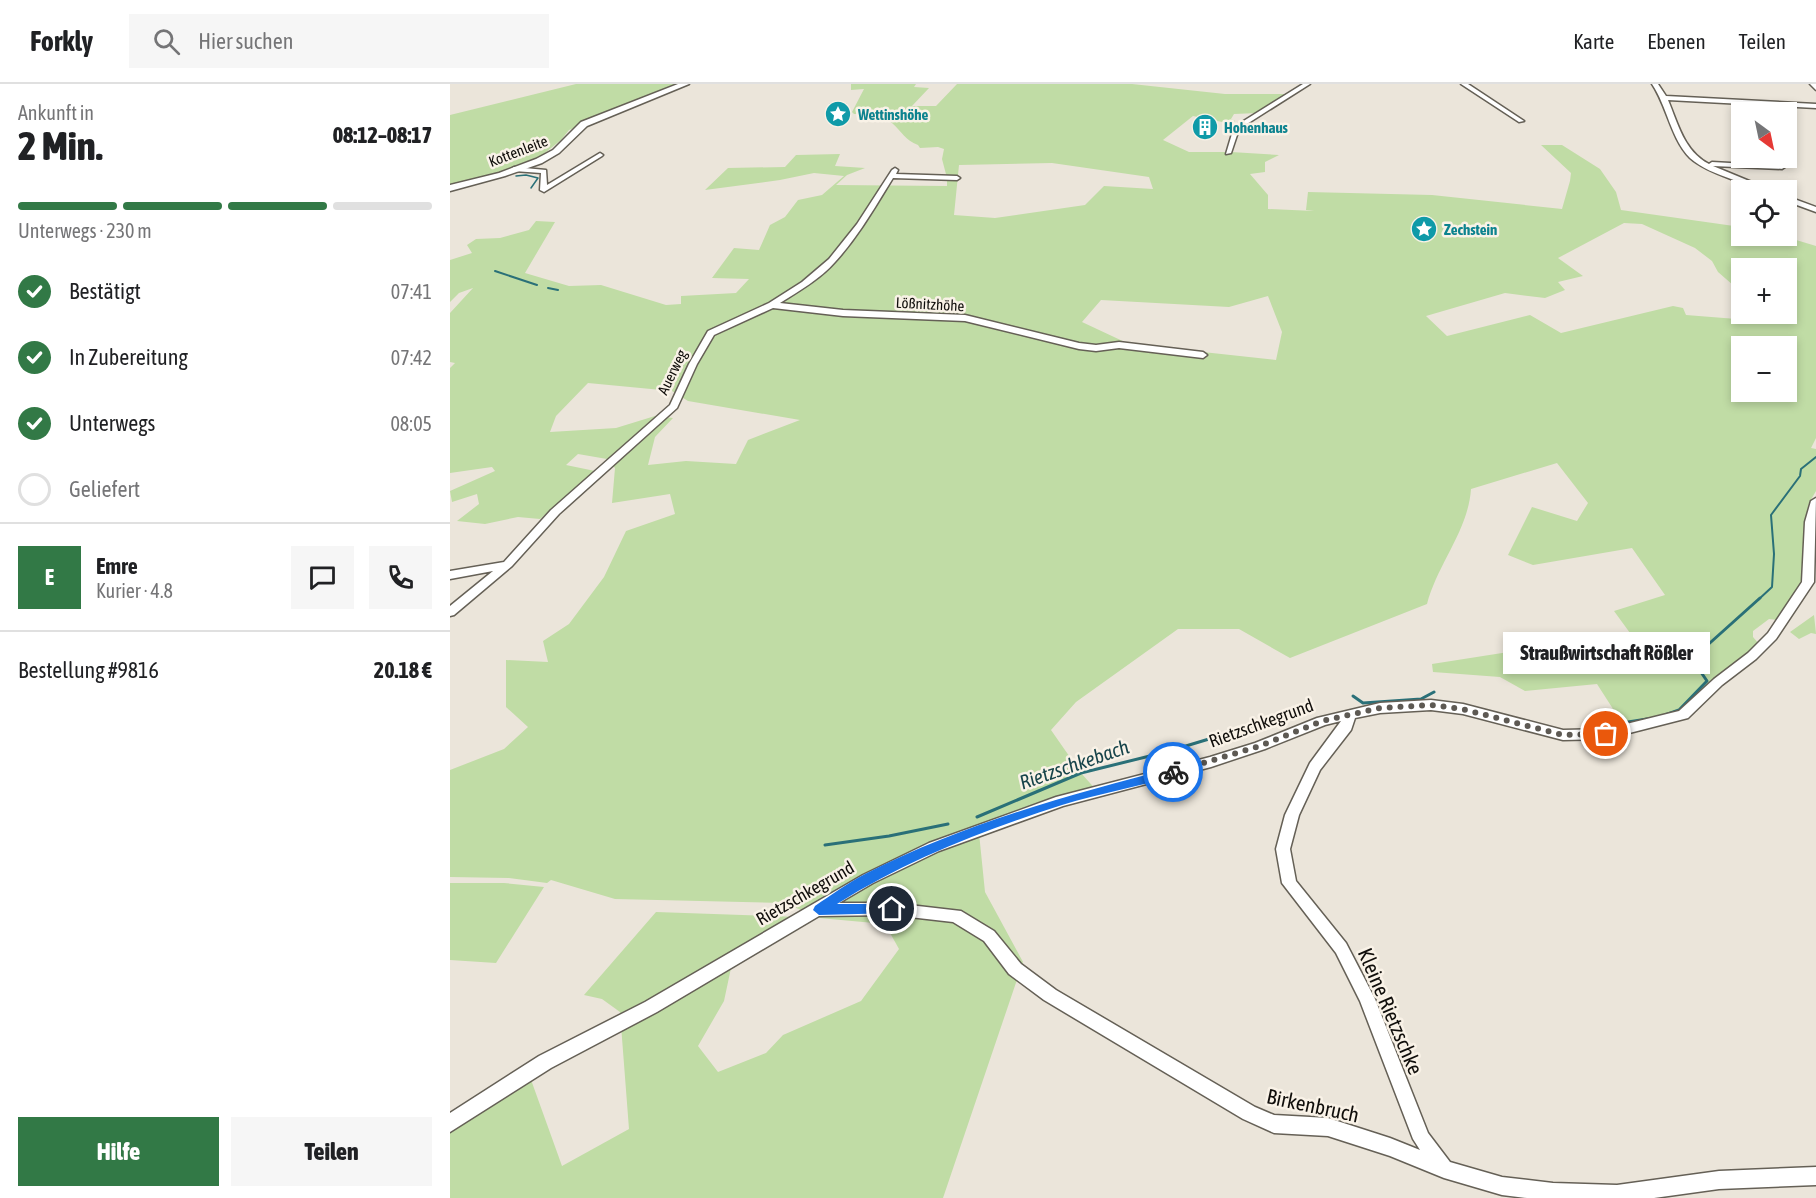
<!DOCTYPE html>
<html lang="de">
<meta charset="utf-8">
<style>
:root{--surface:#fff;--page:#f6f6f6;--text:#202124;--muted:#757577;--line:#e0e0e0;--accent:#327946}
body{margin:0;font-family:"Asap Condensed",sans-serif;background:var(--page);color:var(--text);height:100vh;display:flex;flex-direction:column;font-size:22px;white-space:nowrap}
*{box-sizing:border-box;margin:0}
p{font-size:20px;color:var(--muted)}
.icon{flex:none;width:33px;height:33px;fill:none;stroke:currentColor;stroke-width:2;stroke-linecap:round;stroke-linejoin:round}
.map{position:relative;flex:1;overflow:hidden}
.panel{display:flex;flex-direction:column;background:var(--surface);width:450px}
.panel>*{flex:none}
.needle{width:39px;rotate:147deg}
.buttons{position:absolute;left:1281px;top:18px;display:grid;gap:12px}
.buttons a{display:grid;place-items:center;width:66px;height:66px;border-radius:0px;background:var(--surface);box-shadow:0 3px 9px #0003;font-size:30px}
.pin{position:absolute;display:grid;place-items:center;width:51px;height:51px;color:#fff;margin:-26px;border:3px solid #fff;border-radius:50%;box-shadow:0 2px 6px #0007}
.courier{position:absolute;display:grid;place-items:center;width:60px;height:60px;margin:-30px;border:4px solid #1a73e8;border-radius:50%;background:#fff;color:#222;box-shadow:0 2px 8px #0007}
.bubble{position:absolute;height:42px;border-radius:0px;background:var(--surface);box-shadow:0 3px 9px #0003;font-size:20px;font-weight:800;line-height:42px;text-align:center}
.head em{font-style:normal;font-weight:800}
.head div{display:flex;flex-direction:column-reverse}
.head{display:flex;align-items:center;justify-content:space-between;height:102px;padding:0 18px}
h1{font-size:39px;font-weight:800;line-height:45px}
.bar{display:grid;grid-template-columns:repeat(4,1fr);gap:9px 6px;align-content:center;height:72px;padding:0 18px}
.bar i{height:8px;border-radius:4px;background:var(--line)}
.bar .selected{background:var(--accent)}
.bar p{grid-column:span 4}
.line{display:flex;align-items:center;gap:15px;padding:0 18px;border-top:2px solid var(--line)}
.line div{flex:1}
.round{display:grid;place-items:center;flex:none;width:63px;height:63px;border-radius:0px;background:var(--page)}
ol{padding:0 18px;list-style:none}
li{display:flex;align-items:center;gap:18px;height:66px}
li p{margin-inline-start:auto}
li .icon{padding:6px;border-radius:50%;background:var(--accent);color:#fff;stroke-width:4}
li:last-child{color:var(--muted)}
li i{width:33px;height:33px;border:3px solid var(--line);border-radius:50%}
.action{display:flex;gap:12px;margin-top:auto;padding:12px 18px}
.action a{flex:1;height:69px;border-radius:0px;background:var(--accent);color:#fff;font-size:24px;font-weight:800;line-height:69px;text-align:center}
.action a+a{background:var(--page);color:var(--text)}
header{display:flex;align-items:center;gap:36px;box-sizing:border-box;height:84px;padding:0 30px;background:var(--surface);border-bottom:2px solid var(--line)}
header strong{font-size:28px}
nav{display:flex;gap:33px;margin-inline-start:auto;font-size:21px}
.search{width:420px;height:54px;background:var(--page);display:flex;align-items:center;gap:15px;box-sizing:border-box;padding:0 21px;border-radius:0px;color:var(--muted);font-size:22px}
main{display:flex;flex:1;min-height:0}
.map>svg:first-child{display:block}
</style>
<header>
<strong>Forkly</strong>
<div class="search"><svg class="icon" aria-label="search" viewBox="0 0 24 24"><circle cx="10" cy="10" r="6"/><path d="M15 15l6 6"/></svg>Hier suchen</div>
<nav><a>Karte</a><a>Ebenen</a><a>Teilen</a></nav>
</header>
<main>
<section class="panel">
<div class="head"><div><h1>2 Min.</h1><p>Ankunft in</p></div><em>08:12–08:17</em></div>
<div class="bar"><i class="selected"></i><i class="selected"></i><i class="selected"></i><i></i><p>Unterwegs · 230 m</p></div>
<ol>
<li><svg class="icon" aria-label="check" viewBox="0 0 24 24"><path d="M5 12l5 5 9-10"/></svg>Bestätigt<p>07:41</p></li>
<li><svg class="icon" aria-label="check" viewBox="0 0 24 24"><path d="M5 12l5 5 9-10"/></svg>In Zubereitung<p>07:42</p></li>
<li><svg class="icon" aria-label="check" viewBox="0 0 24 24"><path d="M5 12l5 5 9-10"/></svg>Unterwegs<p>08:05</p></li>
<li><i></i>Geliefert</li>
</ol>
<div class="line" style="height:108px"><b class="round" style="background:var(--accent);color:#fff">E</b><div><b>Emre</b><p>Kurier · 4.8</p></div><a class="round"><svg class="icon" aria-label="chat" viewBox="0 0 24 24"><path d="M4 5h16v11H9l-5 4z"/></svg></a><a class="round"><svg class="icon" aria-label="phone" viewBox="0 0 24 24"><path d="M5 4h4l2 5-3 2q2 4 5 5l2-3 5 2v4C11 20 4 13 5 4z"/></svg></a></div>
<div class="line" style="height:78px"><div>Bestellung #9816</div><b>20.18 €</b></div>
<div class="action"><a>Hilfe</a><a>Teilen</a></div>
</section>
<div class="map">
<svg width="1366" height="1114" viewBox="0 0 1366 1114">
<rect width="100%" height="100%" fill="#ebe5da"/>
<path fill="#c0dca5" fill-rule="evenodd" d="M 126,0 L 231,0 L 119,46 L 111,56 L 85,77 L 0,103 L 0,31 Z
M 401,0 L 466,0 L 464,3 L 479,4 L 462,22 L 486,22 L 507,0 L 682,0 L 775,10 L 837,10 L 808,29 L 784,30 L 781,35 L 785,37 L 782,40 L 743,32 L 713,56 L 739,68 L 781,68 L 829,71 L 815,78 L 815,88 L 800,90 L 818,111 L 818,125 L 864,127 L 856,126 L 858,108 L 982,111 L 1112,125 L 1120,97 L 1121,89 L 1091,61 L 1112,61 L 1150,85 L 1166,108 L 1171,126 L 1291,143 L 1292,152 L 1333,152 L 1366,162 L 1366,354 L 1361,364 L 1366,365 L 1366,407 L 1359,419 L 1355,439 L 1354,495 L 1328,536 L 1319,535 L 1303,547 L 1303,553 L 1309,560 L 1237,622 L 1219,631 L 1174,642 L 1147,600 L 1075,607 L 1050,593 L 983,588 L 982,580 L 1180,549 L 1164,527 L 1215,511 L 1182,464 L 1083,481 L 1058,471 L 1082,423 L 1127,437 L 1138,419 L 1107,379 L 1021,405 C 1018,447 988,479 977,520 L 840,574 L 789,545 L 728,545 L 626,618 L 601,646 L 631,689 L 648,708 L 529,749 L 535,808 L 573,878 L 493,1114 L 0,1114 L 0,1047 L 80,993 L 112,1082 L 179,1045 L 170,928 L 152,915 L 134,911 L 206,828 L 349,833 L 281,884 L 274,917 L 248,962 L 268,988 L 316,969 L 333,951 L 411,917 L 449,865 L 435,840 L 369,834 L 335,819 L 165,815 L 101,796 L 97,799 L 59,794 L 0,793 L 0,686 L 54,665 L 78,643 L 56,623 L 56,576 L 98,578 L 93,557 L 119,540 L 154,493 L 176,447 L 225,430 L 220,410 L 162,419 L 165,384 L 157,375 L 128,370 L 116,381 L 145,387 L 90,435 L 68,433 L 35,440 L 7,437 L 29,420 L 27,410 L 2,418 L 0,407 L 45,387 L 42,383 L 0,389 L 0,284 L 5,279 L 0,278 L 0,229 L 23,204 L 9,209 L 0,218 L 0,176 L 22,169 L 17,161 L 26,155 L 50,154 L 79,146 L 86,137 L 105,138 L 75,189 L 119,202 L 151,201 L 216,221 L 231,220 L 231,212 L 286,209 L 299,195 L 262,194 L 284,164 L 309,166 L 320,141 L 335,133 L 348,116 L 372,111 L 394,92 L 364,89 L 330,96 L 255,106 L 278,84 L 335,83 L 346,71 L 390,70 L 385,82 L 415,84 L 397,91 L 386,101 L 497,102 L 497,94 L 492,75 L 494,65 L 488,63 L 470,64 L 468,61 C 455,56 452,48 442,39 C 432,29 416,30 404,30 L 402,28 L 414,5 L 401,6 ZM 602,79 L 699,93 L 703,105 L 654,102 L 635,121 L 545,134 L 504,131 L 509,81 ZM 1174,139 L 1192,140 L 1245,164 L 1262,177 L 1268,188 L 1291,208 L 1292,184 L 1336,184 L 1336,230 L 1308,230 L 1312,237 L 1236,231 L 1233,224 L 1223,222 L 1111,249 L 1080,231 L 997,252 L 976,232 L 1055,209 L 1095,214 L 1115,206 L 1108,198 L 1133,192 L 1108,174 ZM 818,212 L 832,248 L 826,276 L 679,260 L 632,238 L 651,216 L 779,223 ZM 1292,262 L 1336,262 L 1336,308 L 1292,308 ZM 138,299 L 222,307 L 238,317 L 350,336 L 298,356 L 286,380 L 236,377 L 198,381 L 205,353 L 223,334 L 205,332 L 166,344 L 100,348 L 106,332 Z
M 1364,531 L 1366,550 L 1361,549 L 1349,555 L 1340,548 Z
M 0,799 L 54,799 L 94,803 L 46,879 L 0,876 Z"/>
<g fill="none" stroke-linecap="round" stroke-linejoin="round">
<path stroke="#2a7078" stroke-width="1.5" d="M 66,92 L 76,91 L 88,94 L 81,104"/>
<path stroke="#2a7078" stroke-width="2" d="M 45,187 L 87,201
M 98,204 L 108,206
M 1308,516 L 1322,503 L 1324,470 L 1321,431 L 1350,392 L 1351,385 L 1366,373"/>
<path stroke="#2a7078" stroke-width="3" d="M 903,612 L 913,619 L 971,615 L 984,608
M 1215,631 L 1229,626 L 1257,597 L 1242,575 L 1310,514
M 1178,638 L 1197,635
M 527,733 L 631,689 L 716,668 L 802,642
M 375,761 L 439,752 L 498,740"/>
<g stroke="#656056" stroke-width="3">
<path id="minor" d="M 853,0 L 860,0 L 789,45 L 781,69 L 776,70 L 784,43 Z
M 1011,0 L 1018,0 L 1074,37 L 1069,38 Z
M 1202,0 L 1208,0 L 1216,12 L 1366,20 L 1366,24 L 1218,16 C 1228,40 1234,67 1259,80 L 1262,78 L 1334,82 L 1335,83 L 1332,85 L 1263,82 L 1321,106 C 1308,107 1293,100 1281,95 C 1267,90 1251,84 1240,74 C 1221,55 1217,22 1202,0 Z
M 1360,0 L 1366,0 L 1366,6 Z
M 150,69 L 153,71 L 152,72 L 94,108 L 90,106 L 91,89 L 64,87 L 61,85 L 64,83 L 96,86 L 97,101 Z
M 445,84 L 448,86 L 446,90 L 507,92 L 510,94 L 507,96 L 443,94 C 425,123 408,153 385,178 C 370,195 349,207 330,219 L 393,226 L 515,231 L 629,259 L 646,261 L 669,258 L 753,268 L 757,271 L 753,274 L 669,264 L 646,267 L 629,265 L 515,237 L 393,232 L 323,224 L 264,251 L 247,280 L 227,324 L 109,430 L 62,482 L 4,531 L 0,532 L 0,522 L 43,487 L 0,495 L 0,487 L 54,478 L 101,426 L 220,321 L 239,280 L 258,247 L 319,219 L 352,198 L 379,175 L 407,140 L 442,86 Z
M 1336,112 L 1366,123 L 1366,128 L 1336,117 Z
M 1366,414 L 1364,498 L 1326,555 L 1306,575 L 1272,601 L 1238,634 L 1156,655 L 1113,656 L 1013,630 L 981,626 L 930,629 L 905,634 L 901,646 L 870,686 L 849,731 L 840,765 L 846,797 L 896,859 L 925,915 L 978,1049 L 1000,1078 L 1052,1093 L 1103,1099 L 1167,1101 L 1269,1087 L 1366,1083 L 1366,1101 L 1269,1105 L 1204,1114 L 1077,1114 L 1052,1111 L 994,1094 L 940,1072 L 878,1052 L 824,1049 L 793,1035 L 594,916 L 559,890 L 534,857 L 503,838 L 442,831 L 369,832 L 207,928 L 101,984 L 0,1048 L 0,1029 L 89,972 L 195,918 L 413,791 L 479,759 L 606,713 L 760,673 L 805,659 L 867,634 L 930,619 L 981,616 L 1013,620 L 1113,646 L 1156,645 L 1229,627 L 1264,595 L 1298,569 L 1318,549 L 1352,498 L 1355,438 L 1361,417 ZM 891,637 L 860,679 L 835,731 L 826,765 L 832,799 L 886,869 L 910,917 L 963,1055 L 970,1066 L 940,1054 L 878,1034 L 824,1031 L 805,1023 L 606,906 L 571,880 L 544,847 L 511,827 L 442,819 L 389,819 L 423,799 L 489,767 L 613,722 L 761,683 L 815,665 L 875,641 Z"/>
</g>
<g stroke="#656056" stroke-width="3">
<path id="tertiary" d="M 228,0 L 239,0 L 137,42 L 109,69 L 92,79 L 55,92 L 0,107 L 0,101 L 49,89 L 86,75 L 103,66 L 131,38 Z"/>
</g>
<use href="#minor" fill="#fff" fill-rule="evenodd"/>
<use href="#tertiary" fill="#fff" fill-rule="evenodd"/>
</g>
<path fill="#1a73e8" d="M 723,684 L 727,685 L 727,691 C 689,703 650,709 612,721 C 534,746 456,776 387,820 L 442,820 L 447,821 L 447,829 L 369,831 L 363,826 L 365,822 C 381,811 398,799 415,790 C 513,740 618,711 723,684 Z"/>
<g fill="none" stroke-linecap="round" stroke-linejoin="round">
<path stroke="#5d5953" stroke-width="6" stroke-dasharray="0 10.8" d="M 723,688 L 810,662 L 872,637 L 930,624 L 981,621 L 1012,625 L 1113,651 L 1156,650"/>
</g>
<defs>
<g id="sight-disc" transform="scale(1.35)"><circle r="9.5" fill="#0f9aa8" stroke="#f9f2e7"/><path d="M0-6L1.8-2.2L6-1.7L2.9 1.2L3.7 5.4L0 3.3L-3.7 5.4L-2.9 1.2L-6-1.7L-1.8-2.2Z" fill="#fff"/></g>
<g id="building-disc" transform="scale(1.35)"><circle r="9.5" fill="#0f9aa8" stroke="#f9f2e7"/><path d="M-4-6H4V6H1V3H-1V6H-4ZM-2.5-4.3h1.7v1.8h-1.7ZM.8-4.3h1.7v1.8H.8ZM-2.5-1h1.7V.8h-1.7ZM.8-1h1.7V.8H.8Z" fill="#fff"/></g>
</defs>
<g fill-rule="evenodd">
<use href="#sight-disc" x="388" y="30"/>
<use href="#building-disc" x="755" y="43"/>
<use href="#sight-disc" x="974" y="145"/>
</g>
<g text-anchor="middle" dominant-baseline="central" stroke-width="5" stroke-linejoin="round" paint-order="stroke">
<g font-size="15" font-weight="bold" fill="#0d838f" stroke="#f9f2e7" text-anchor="start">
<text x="408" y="30">Wettinshöhe</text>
<text x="774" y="43">Hohenhaus</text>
<text x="994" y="145">Zechstein</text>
</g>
<g font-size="15" fill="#100e0b" stroke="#f9f2e7">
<text transform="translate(68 67) rotate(-21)">Kottenleite</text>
<text transform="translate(480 220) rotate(3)">Lößnitzhöhe</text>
<text transform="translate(222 288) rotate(-64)">Auerweg</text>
</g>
<g font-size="18" fill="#100e0b" stroke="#f9f2e7">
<text transform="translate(811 639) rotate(-20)">Rietzschkegrund</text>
<text transform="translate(355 809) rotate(-30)">Rietzschkegrund</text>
</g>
<g font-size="20" font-style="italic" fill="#17444a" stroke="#f9f2e7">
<text transform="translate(624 680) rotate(-19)">Rietzschkebach</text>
</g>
<g font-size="21" fill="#100e0b" stroke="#f9f2e7">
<text transform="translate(941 927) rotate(67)">Kleine Rietzschke</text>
<text transform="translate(863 1021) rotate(12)">Birkenbruch</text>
</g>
</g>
</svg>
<div class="buttons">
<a><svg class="needle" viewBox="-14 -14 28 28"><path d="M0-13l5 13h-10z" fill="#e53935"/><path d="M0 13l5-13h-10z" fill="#757577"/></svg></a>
<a><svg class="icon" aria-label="locate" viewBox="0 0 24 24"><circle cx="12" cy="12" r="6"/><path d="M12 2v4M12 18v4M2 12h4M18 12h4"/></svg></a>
<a>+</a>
<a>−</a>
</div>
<div class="pin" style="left:1156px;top:650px;background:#ea580c"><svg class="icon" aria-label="bag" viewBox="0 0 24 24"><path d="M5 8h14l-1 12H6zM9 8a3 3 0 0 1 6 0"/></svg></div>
<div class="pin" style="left:442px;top:825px;background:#1f2937"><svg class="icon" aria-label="home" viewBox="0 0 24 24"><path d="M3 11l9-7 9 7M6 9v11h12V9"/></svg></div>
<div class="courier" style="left:723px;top:688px"><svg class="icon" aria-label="bike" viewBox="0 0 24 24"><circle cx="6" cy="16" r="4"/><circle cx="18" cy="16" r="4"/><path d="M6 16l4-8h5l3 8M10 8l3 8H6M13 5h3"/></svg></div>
<div class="bubble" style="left:1053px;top:548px;width:207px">Straußwirtschaft Rößler</div>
</div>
</main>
